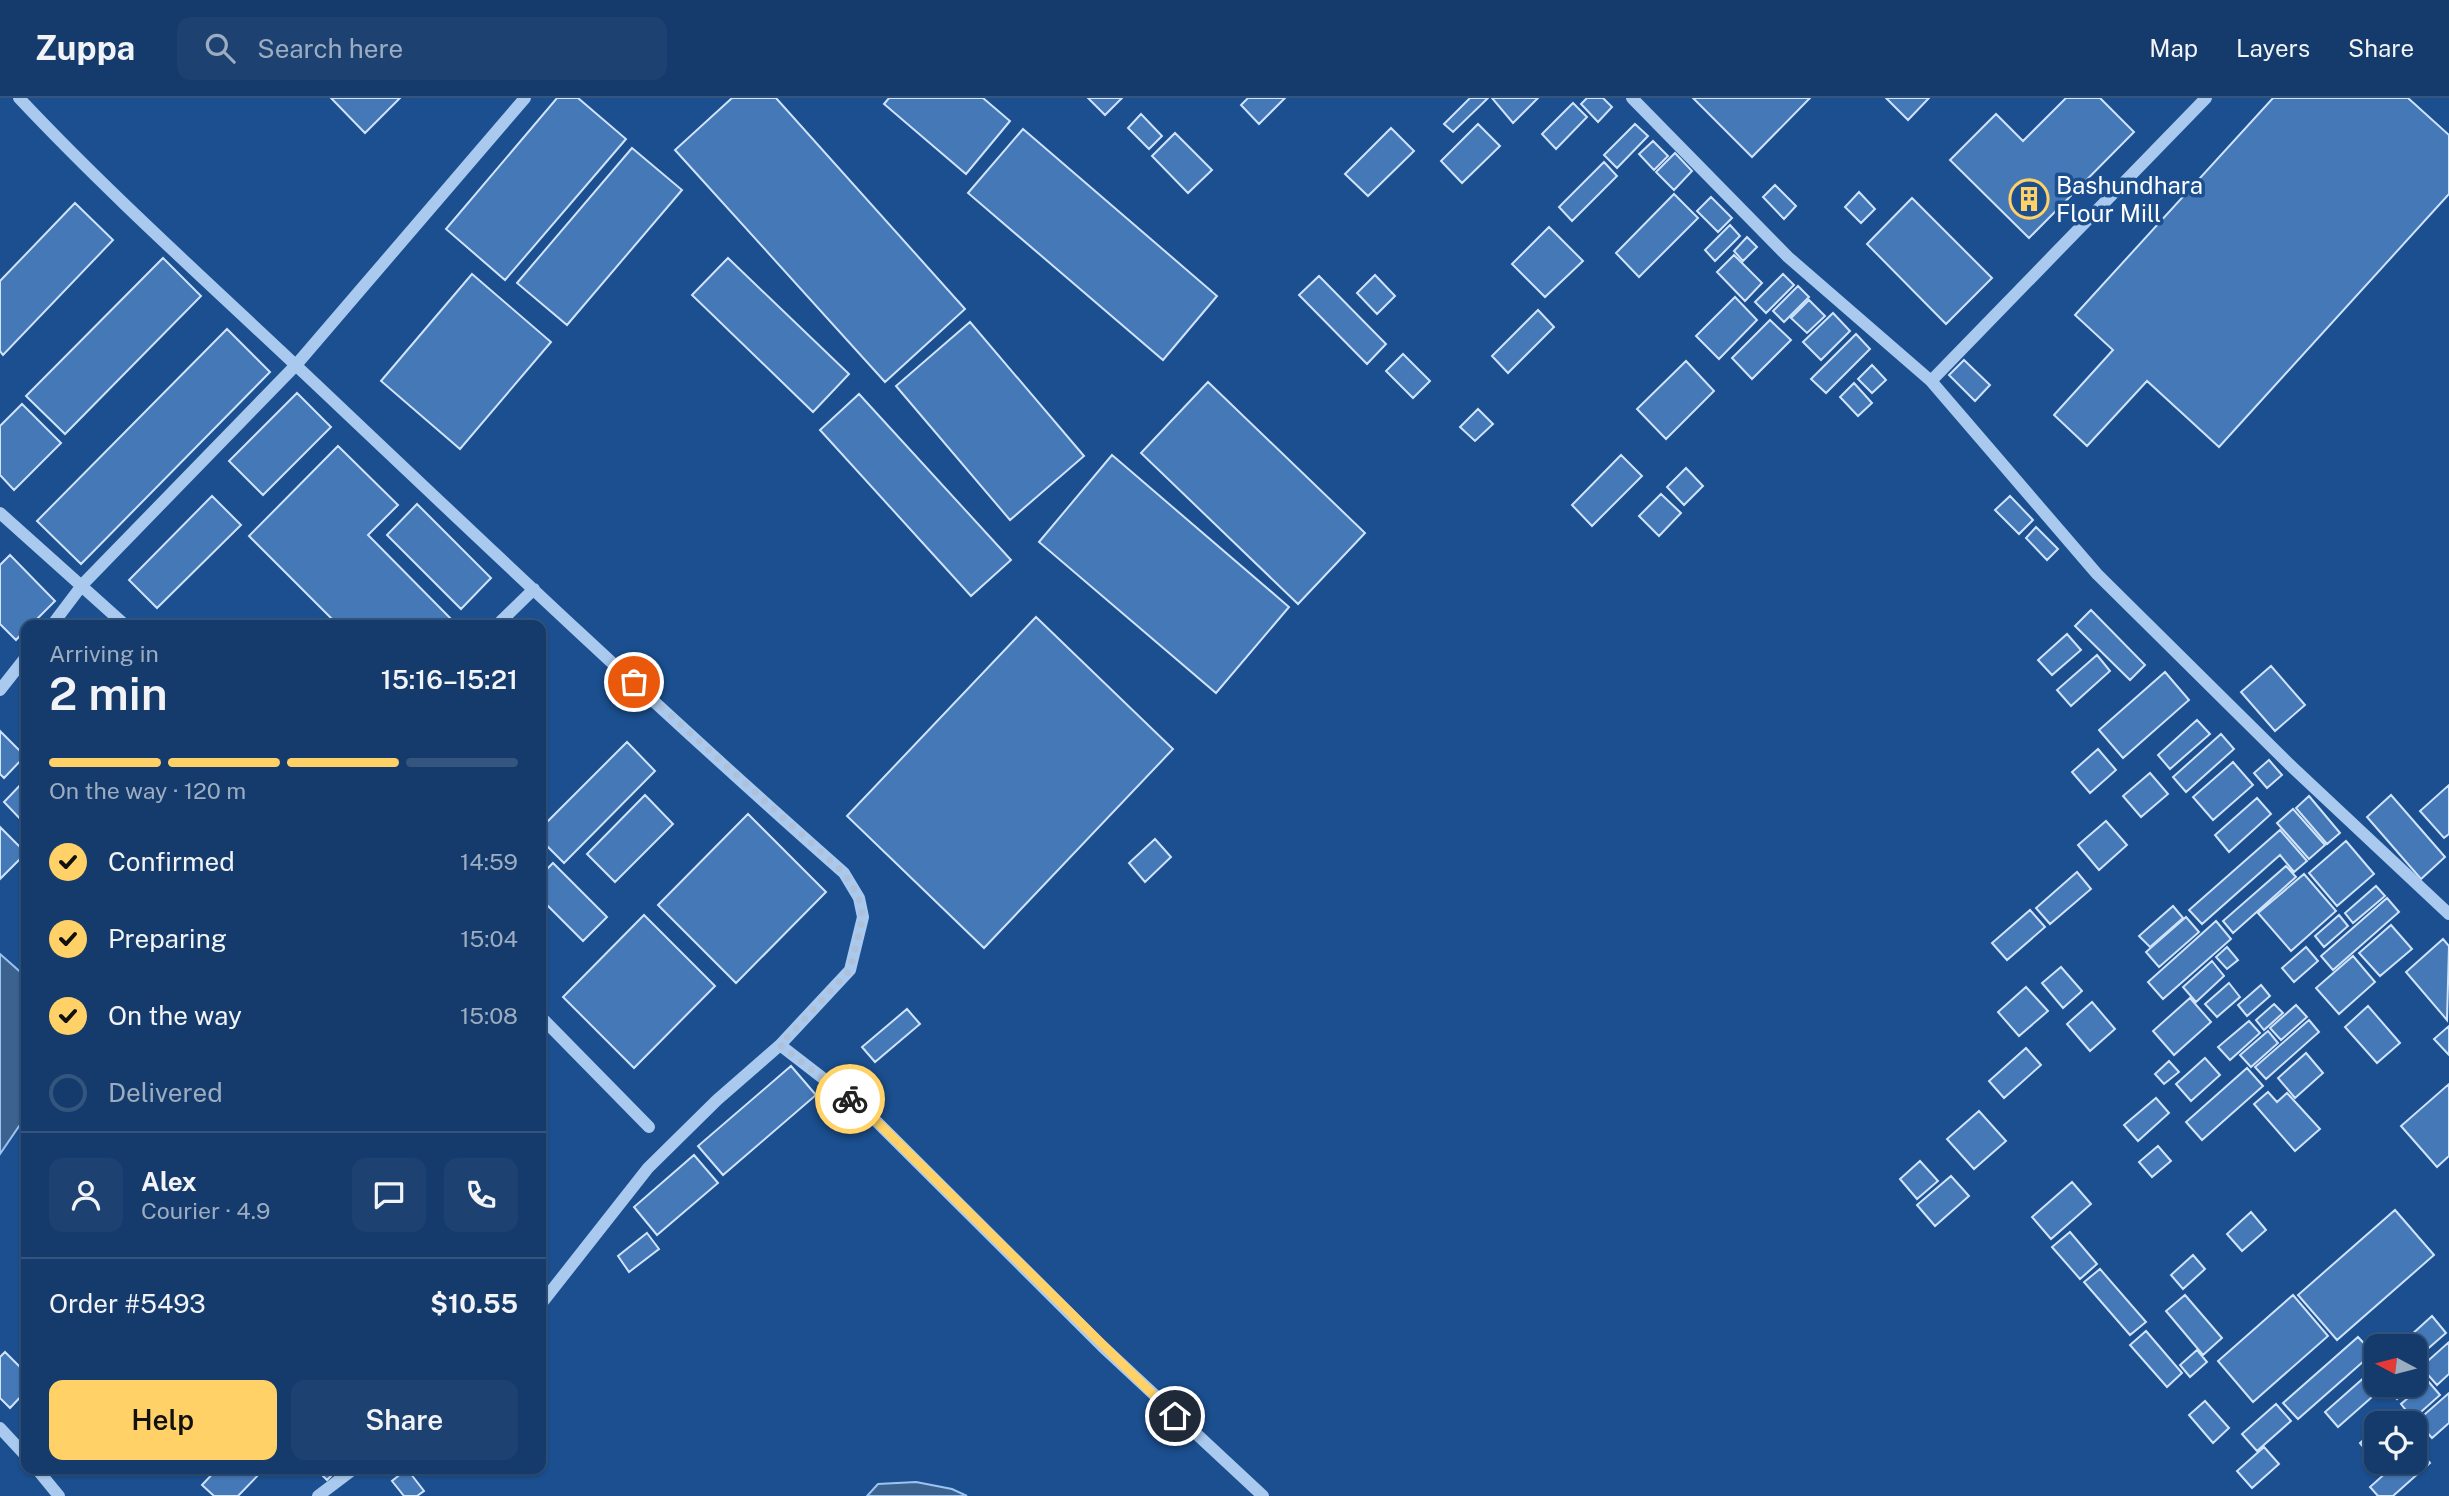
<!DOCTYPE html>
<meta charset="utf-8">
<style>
:root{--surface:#143b6b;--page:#1d4271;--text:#f1f3f6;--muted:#9dadc1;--line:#33557e;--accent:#ffd166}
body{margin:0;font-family:"Public Sans",sans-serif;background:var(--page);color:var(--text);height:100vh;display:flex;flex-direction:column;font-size:26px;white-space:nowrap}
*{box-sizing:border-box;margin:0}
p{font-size:23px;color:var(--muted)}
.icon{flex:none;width:38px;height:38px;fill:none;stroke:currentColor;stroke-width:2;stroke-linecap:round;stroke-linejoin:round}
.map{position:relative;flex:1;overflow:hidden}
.side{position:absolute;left:21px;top:522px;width:525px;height:854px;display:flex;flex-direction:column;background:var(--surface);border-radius:14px;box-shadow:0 2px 5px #0004,0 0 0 2px var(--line)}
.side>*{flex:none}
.needle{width:46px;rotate:277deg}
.tools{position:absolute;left:2364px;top:1236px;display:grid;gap:14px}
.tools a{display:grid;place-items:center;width:63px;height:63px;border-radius:14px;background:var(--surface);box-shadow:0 2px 5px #0004,0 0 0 2px var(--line);font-size:35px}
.pin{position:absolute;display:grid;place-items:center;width:60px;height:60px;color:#fff;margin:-30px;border:4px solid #fff;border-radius:50%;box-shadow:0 2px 7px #0007}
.courier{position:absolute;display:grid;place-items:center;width:70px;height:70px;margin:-35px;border:5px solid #ffd166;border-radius:50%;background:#fff;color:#222;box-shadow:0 2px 9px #0007}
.overview em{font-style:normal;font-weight:600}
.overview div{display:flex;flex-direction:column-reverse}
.overview{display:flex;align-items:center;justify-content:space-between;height:119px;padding:0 28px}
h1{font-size:46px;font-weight:600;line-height:52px}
.bar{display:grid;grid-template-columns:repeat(4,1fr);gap:10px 7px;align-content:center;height:84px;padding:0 28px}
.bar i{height:9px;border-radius:5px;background:var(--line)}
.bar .active{background:var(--accent)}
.bar p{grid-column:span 4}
.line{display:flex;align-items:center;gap:18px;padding:0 28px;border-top:2px solid var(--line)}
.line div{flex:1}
.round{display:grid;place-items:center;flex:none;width:74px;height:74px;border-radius:14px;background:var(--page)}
ol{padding:0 28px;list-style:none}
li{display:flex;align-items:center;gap:21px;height:77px}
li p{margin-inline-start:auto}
li .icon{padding:7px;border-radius:50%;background:var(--accent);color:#111;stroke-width:4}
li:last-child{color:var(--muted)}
li i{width:38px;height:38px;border:4px solid var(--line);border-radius:50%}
.action{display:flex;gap:14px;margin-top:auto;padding:14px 28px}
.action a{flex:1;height:80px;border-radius:14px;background:var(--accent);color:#111;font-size:28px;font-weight:600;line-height:80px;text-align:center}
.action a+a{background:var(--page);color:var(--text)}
header{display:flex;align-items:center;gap:42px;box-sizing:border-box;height:98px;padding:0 35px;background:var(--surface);border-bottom:2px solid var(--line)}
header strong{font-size:33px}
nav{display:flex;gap:38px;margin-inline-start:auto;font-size:24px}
.search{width:490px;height:63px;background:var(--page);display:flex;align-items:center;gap:18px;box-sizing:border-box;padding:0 24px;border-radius:14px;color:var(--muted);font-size:26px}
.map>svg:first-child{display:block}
</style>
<header>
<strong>Zuppa</strong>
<div class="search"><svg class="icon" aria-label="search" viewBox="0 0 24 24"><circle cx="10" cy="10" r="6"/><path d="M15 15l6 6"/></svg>Search here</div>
<nav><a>Map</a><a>Layers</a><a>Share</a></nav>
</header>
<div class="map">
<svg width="2449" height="1398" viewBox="0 0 2449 1398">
<rect width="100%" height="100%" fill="#1b4f8f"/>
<path fill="#3c6290" stroke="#9cc4f0" stroke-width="2" d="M 0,856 L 26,879 L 26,1018 L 0,1056 Z
M 916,1384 L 952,1391 L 967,1398 L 867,1398 L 878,1386 Z"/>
<path fill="#4478b7" stroke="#cfe3fa" stroke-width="2" d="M 331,0 L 400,0 L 365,35 Z
M 557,0 L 578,0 L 626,41 L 505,182 L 446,131 Z
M 732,0 L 776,0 L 965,211 L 885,284 L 675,52 Z
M 889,0 L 983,0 L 1010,23 L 966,76 L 884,6 Z
M 1088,0 L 1122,0 L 1105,17 Z
M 1248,0 L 1285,0 L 1259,26 L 1241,7 Z
M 1470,0 L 1488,0 L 1453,34 L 1444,26 Z
M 1492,0 L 1538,0 L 1513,25 Z
M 1587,0 L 1603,0 L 1612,9 L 1598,24 L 1581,6 Z
M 1693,0 L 1810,0 L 1752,59 Z
M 1886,0 L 1929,0 L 1908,22 Z
M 2066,0 L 2100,0 L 2134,34 L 2029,140 L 1950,62 L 1996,16 L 2023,43 Z
M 2273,0 L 2408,0 L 2449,37 L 2449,96 L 2219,349 L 2147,283 L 2087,348 L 2054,317 L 2113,252 L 2075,217 Z
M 1573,5 L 1587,19 L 1556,51 L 1542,36 Z
M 1141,16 L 1162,38 L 1149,51 L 1128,30 Z
M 1478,26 L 1500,48 L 1462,85 L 1441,63 Z
M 1635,26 L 1648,38 L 1617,70 L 1604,57 Z
M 1391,30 L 1414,53 L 1368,98 L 1345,76 Z
M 1023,31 L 1217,198 L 1163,262 L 968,95 Z
M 1175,35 L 1212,72 L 1188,95 L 1152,58 Z
M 1653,43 L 1668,58 L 1654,72 L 1639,56 Z
M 632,50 L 682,92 L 567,227 L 517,185 Z
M 1675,55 L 1692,73 L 1674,92 L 1656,74 Z
M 1604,64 L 1617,78 L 1572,123 L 1559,109 Z
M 1775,87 L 1796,108 L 1784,121 L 1763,99 Z
M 1859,94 L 1875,111 L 1861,125 L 1845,109 Z
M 1674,96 L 1698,120 L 1639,179 L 1616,155 Z
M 1711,99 L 1732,120 L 1718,134 L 1697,113 Z
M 1912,100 L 1992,180 L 1946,226 L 1867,146 Z
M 75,105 L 113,142 L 3,257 L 0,253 L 0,183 Z
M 1730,127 L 1740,138 L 1715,163 L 1705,152 Z
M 1549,129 L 1583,163 L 1545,199 L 1512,166 Z
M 1747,139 L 1757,149 L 1743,163 L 1734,153 Z
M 1734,157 L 1762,185 L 1745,203 L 1717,174 Z
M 163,160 L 201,198 L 65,336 L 26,298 Z
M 728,160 L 849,276 L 813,314 L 692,197 Z
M 472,176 L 551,244 L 460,351 L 381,283 Z
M 1783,176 L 1794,187 L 1766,215 L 1755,204 Z
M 1375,177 L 1395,198 L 1377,216 L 1357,195 Z
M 1319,178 L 1386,246 L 1367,266 L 1299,197 Z
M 1798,188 L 1809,199 L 1784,224 L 1773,213 Z
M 1735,199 L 1757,222 L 1719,261 L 1696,238 Z
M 1809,202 L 1825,218 L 1807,235 L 1791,220 Z
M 1538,212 L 1554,229 L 1508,275 L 1492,258 Z
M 1833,215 L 1850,233 L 1821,262 L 1803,244 Z
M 1770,222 L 1791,242 L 1752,281 L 1732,260 Z
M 970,224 L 1084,358 L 1010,422 L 896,288 Z
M 227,231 L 270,274 L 81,466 L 37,423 Z
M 1856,236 L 1870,251 L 1826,295 L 1811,281 Z
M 1403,256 L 1430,283 L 1413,300 L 1386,273 Z
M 1964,262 L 1990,287 L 1975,303 L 1949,277 Z
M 1686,263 L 1714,293 L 1666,341 L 1637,311 Z
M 1872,267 L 1886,282 L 1872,295 L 1858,281 Z
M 1208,284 L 1365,435 L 1298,506 L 1141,355 Z
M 1854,285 L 1872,305 L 1858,318 L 1840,299 Z
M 297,295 L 331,329 L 263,397 L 229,363 Z
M 859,296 L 1011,462 L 971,498 L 820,332 Z
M 22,306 L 61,345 L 14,392 L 0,377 L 0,328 Z
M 1478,311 L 1493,326 L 1475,343 L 1460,329 Z
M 338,348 L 398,407 L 368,437 L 457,527 L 338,527 L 249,438 Z
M 1112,357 L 1289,509 L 1216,595 L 1039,444 Z
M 1621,357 L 1642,378 L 1592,428 L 1572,407 Z
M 1686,370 L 1703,388 L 1684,407 L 1667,389 Z
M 1661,396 L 1681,415 L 1659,438 L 1639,418 Z
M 212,398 L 241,427 L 157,510 L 129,482 Z
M 2010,398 L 2033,422 L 2019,436 L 1995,412 Z
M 417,406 L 491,480 L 461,511 L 387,437 Z
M 2036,429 L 2058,451 L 2047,462 L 2026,440 Z
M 10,457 L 55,503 L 31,527 L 26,527 L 26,531 L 16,542 L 0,526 L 0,467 Z
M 2091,512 L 2145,567 L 2130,582 L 2075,528 Z
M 1036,519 L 1173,651 L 984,850 L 847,718 Z
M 2067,536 L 2081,552 L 2052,577 L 2038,562 Z
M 2097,557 L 2110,573 L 2071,608 L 2057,592 Z
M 2271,568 L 2305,607 L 2275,633 L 2241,594 Z
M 2165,574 L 2189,602 L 2123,660 L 2099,632 Z
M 2197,622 L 2210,636 L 2170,671 L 2158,657 Z
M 0,633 L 25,658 L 4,680 L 0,676 Z
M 2221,636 L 2234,651 L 2186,694 L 2173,679 Z
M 627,644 L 655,673 L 564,765 L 541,742 L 541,730 Z
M 2098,651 L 2116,672 L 2090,695 L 2072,674 Z
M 2269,662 L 2282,677 L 2267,690 L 2254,675 Z
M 2233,664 L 2253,687 L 2213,722 L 2193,699 Z
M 2150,675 L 2168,696 L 2141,719 L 2123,698 Z
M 26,681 L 26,727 L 4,704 Z
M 2449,687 L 2449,736 L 2444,740 L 2420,713 Z
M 645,697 L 673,726 L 615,784 L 587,756 Z
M 2391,697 L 2445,759 L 2421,781 L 2367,719 Z
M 2309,698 L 2340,735 L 2327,746 L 2296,710 Z
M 2257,700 L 2271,716 L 2229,754 L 2215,737 Z
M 2293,711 L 2325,747 L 2309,761 L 2277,725 Z
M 748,716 L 826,794 L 736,885 L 658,807 Z
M 2106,723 L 2127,747 L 2099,772 L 2078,747 Z
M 0,729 L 26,755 L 0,781 Z
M 2280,732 L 2307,763 L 2294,774 L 2280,757 L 2202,826 L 2189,812 Z
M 1155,741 L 1171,759 L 1145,784 L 1129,765 Z
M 2346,743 L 2374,776 L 2337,808 L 2309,775 Z
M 553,765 L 607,819 L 583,843 L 541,801 L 541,777 Z
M 2286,768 L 2296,779 L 2233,835 L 2223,823 Z
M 2077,774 L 2091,791 L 2050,826 L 2036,810 Z
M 2304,776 L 2336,813 L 2291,853 L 2258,815 Z
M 2376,788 L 2385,798 L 2353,825 L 2345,815 Z
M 2387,800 L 2399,814 L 2333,872 L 2321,858 Z
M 2173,808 L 2183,820 L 2150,849 L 2139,838 Z
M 2030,812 L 2045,829 L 2007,862 L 1992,845 Z
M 644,817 L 715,888 L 634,970 L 563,899 Z
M 2339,817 L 2348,828 L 2324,849 L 2315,838 Z
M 2186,819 L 2199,834 L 2159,869 L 2146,854 Z
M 2216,823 L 2231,841 L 2163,901 L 2148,884 Z
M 2391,827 L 2412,851 L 2380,878 L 2359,855 Z
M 2443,841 L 2449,848 L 2447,922 L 2406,874 Z
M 2227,849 L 2238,862 L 2227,871 L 2216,859 Z
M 2306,849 L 2318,863 L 2294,884 L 2282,870 Z
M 2353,858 L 2375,884 L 2339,916 L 2316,890 Z
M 2212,863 L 2224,878 L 2196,904 L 2183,889 Z
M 2061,869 L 2082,893 L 2063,910 L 2042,885 Z
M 2229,885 L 2240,899 L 2217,919 L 2205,906 Z
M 2261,887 L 2270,898 L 2247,918 L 2238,907 Z
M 2026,889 L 2048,913 L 2019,938 L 1998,914 Z
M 2190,900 L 2211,924 L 2174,957 L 2153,933 Z
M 2092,904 L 2115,931 L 2090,953 L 2067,926 Z
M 2274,906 L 2283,915 L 2264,932 L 2256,922 Z
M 2296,907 L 2307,919 L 2281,942 L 2270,930 Z
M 2368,908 L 2400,945 L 2377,965 L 2345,929 Z
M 907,911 L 920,926 L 875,964 L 862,949 Z
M 2309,922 L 2319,934 L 2266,981 L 2255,969 Z
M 2249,923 L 2260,935 L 2230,962 L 2218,949 Z
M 2449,928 L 2449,957 L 2434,941 Z
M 2268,933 L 2278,945 L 2251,969 L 2240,957 Z
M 2026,950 L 2041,967 L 2004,1000 L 1989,983 Z
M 2306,955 L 2323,975 L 2295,1000 L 2278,980 Z
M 2205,960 L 2220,977 L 2191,1003 L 2176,986 Z
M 2169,963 L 2179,974 L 2164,986 L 2155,976 Z
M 791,968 L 816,997 L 723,1077 L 698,1048 Z
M 2247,970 L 2263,988 L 2202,1042 L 2186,1024 Z
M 2449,986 L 2449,1058 L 2437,1069 L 2401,1028 Z
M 2268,994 L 2277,1004 L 2287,995 L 2320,1031 L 2295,1053 L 2254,1006 Z
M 2156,1000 L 2169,1015 L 2138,1043 L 2124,1027 Z
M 1979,1013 L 2006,1043 L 1974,1071 L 1947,1041 Z
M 2158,1048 L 2171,1063 L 2152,1079 L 2139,1064 Z
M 694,1057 L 718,1085 L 657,1137 L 634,1109 Z
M 1920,1063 L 1938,1083 L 1917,1101 L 1900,1081 Z
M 1951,1078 L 1969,1098 L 1935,1128 L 1917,1107 Z
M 2072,1084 L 2091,1106 L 2051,1141 L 2032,1119 Z
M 2395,1112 L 2434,1157 L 2337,1242 L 2298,1197 Z
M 2251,1114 L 2266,1132 L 2242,1153 L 2227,1136 Z
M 2070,1134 L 2097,1166 L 2080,1181 L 2052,1149 Z
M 647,1135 L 659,1151 L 629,1174 L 618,1158 Z
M 2193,1157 L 2205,1171 L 2183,1191 L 2171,1177 Z
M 2100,1171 L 2146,1224 L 2130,1237 L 2084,1184 Z
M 2185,1197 L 2222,1240 L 2203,1257 L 2166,1213 Z
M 2293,1197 L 2328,1238 L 2253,1304 L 2218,1263 Z
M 2432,1218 L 2446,1235 L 2415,1262 L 2415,1248 L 2399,1248 Z
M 2146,1233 L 2182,1275 L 2167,1289 L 2130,1247 Z
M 2358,1239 L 2373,1255 L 2298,1321 L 2283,1305 Z
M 2449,1244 L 2449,1276 L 2437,1287 L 2421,1269 Z
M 2197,1252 L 2207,1264 L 2190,1279 L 2180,1267 Z
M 5,1254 L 26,1275 L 26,1293 L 10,1310 L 0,1300 L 0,1259 Z
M 2367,1277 L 2380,1292 L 2338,1329 L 2325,1314 Z
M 2428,1283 L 2440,1297 L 2413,1321 L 2401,1306 Z
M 2394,1286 L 2412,1286 L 2397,1301 L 2388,1291 Z
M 2449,1295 L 2449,1325 L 2432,1340 L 2417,1323 Z
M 2205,1303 L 2229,1330 L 2213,1345 L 2189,1317 Z
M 2276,1306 L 2291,1323 L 2257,1353 L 2242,1336 Z
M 2396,1313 L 2406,1325 L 2383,1325 Z
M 2376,1330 L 2376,1363 L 2394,1363 L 2383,1373 L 2360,1345 Z
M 2264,1349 L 2279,1366 L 2252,1390 L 2237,1373 Z
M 2416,1349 L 2430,1365 L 2393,1398 L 2378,1398 L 2370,1389 L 2399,1363 L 2415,1363 Z
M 218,1370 L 265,1370 L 238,1398 L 214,1398 L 202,1387 Z
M 315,1370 L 339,1370 L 327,1382 Z
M 407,1371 L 424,1393 L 417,1398 L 404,1398 L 392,1383 Z"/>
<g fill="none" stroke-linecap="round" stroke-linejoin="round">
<path stroke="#a9c9ee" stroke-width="12" d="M 19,0 C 115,102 220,195 322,292 C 494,455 666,618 844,775 L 859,800 L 863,819 L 850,872 L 780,947 L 717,1002 L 648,1070 L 541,1206
M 1632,0 L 1788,159 L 1931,283 L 2097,476 L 2289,666 L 2449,816
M 1931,283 L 2206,0
M 0,415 L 125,527
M 52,527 L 83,486 L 296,267 L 525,0
M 497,527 L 534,491
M 0,592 L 26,559
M 541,919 L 649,1029
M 780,947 L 868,1015 L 1102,1248 L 1263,1398
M 0,1330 L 26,1358
M 36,1370 L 59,1398
M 318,1398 L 355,1370"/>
</g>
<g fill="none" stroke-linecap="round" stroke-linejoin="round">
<path stroke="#afc1d8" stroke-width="7" stroke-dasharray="0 12.6" d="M 634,584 L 844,775 L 859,800 L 863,819 L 850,872 L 780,947 L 850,1001"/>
<path stroke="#ffd166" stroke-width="9" d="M 850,1001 L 868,1015 L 1175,1318"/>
</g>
<defs>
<g id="building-ring" transform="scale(2.0125)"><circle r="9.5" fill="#1b4f8f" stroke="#ffd166" stroke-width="1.5"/><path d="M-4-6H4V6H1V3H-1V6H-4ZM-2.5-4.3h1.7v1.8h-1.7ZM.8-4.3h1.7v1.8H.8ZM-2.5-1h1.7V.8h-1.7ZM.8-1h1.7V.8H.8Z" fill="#ffd166"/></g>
</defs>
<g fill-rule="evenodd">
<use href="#building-ring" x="2029" y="101"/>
</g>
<g text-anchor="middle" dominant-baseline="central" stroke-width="7" stroke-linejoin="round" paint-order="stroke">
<g font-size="24" fill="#fff" stroke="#1b4f8f" text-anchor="start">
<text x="2056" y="87">Bashundhara<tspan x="2056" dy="28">Flour Mill</tspan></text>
</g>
</g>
</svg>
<div class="tools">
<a><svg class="needle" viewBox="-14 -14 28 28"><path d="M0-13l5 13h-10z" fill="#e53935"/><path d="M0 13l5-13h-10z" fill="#9dadc1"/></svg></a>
<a><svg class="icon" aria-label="locate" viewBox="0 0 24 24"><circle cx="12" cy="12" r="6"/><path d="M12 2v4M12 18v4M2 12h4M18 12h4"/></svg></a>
</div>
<div class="pin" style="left:634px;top:584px;background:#ea580c"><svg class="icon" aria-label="bag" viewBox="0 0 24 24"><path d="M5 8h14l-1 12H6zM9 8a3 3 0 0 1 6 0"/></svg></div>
<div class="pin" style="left:1175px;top:1318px;background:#1f2937"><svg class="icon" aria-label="home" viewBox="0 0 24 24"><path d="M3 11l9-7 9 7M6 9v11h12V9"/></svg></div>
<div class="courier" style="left:850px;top:1001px"><svg class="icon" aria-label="bike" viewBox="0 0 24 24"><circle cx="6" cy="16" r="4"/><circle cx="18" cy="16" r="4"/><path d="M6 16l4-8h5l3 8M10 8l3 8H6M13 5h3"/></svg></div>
<section class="side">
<div class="overview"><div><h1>2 min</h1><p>Arriving in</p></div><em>15:16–15:21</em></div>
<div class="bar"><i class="active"></i><i class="active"></i><i class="active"></i><i></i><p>On the way · 120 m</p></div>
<ol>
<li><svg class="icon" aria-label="check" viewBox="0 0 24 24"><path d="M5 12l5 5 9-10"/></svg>Confirmed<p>14:59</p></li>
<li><svg class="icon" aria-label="check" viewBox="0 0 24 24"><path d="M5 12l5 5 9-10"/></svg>Preparing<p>15:04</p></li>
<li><svg class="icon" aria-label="check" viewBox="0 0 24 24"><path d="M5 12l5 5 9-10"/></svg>On the way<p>15:08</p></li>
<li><i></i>Delivered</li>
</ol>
<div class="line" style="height:126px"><a class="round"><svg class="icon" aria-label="person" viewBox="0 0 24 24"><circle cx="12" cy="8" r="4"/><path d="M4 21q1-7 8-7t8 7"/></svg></a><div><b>Alex</b><p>Courier · 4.9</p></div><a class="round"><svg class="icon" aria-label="chat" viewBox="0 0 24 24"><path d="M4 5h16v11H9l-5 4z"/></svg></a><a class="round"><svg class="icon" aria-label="phone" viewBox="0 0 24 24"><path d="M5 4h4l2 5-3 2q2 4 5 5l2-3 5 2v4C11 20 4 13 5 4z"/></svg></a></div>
<div class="line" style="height:91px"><div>Order #5493</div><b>$10.55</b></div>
<div class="action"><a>Help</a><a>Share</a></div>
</section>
</div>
